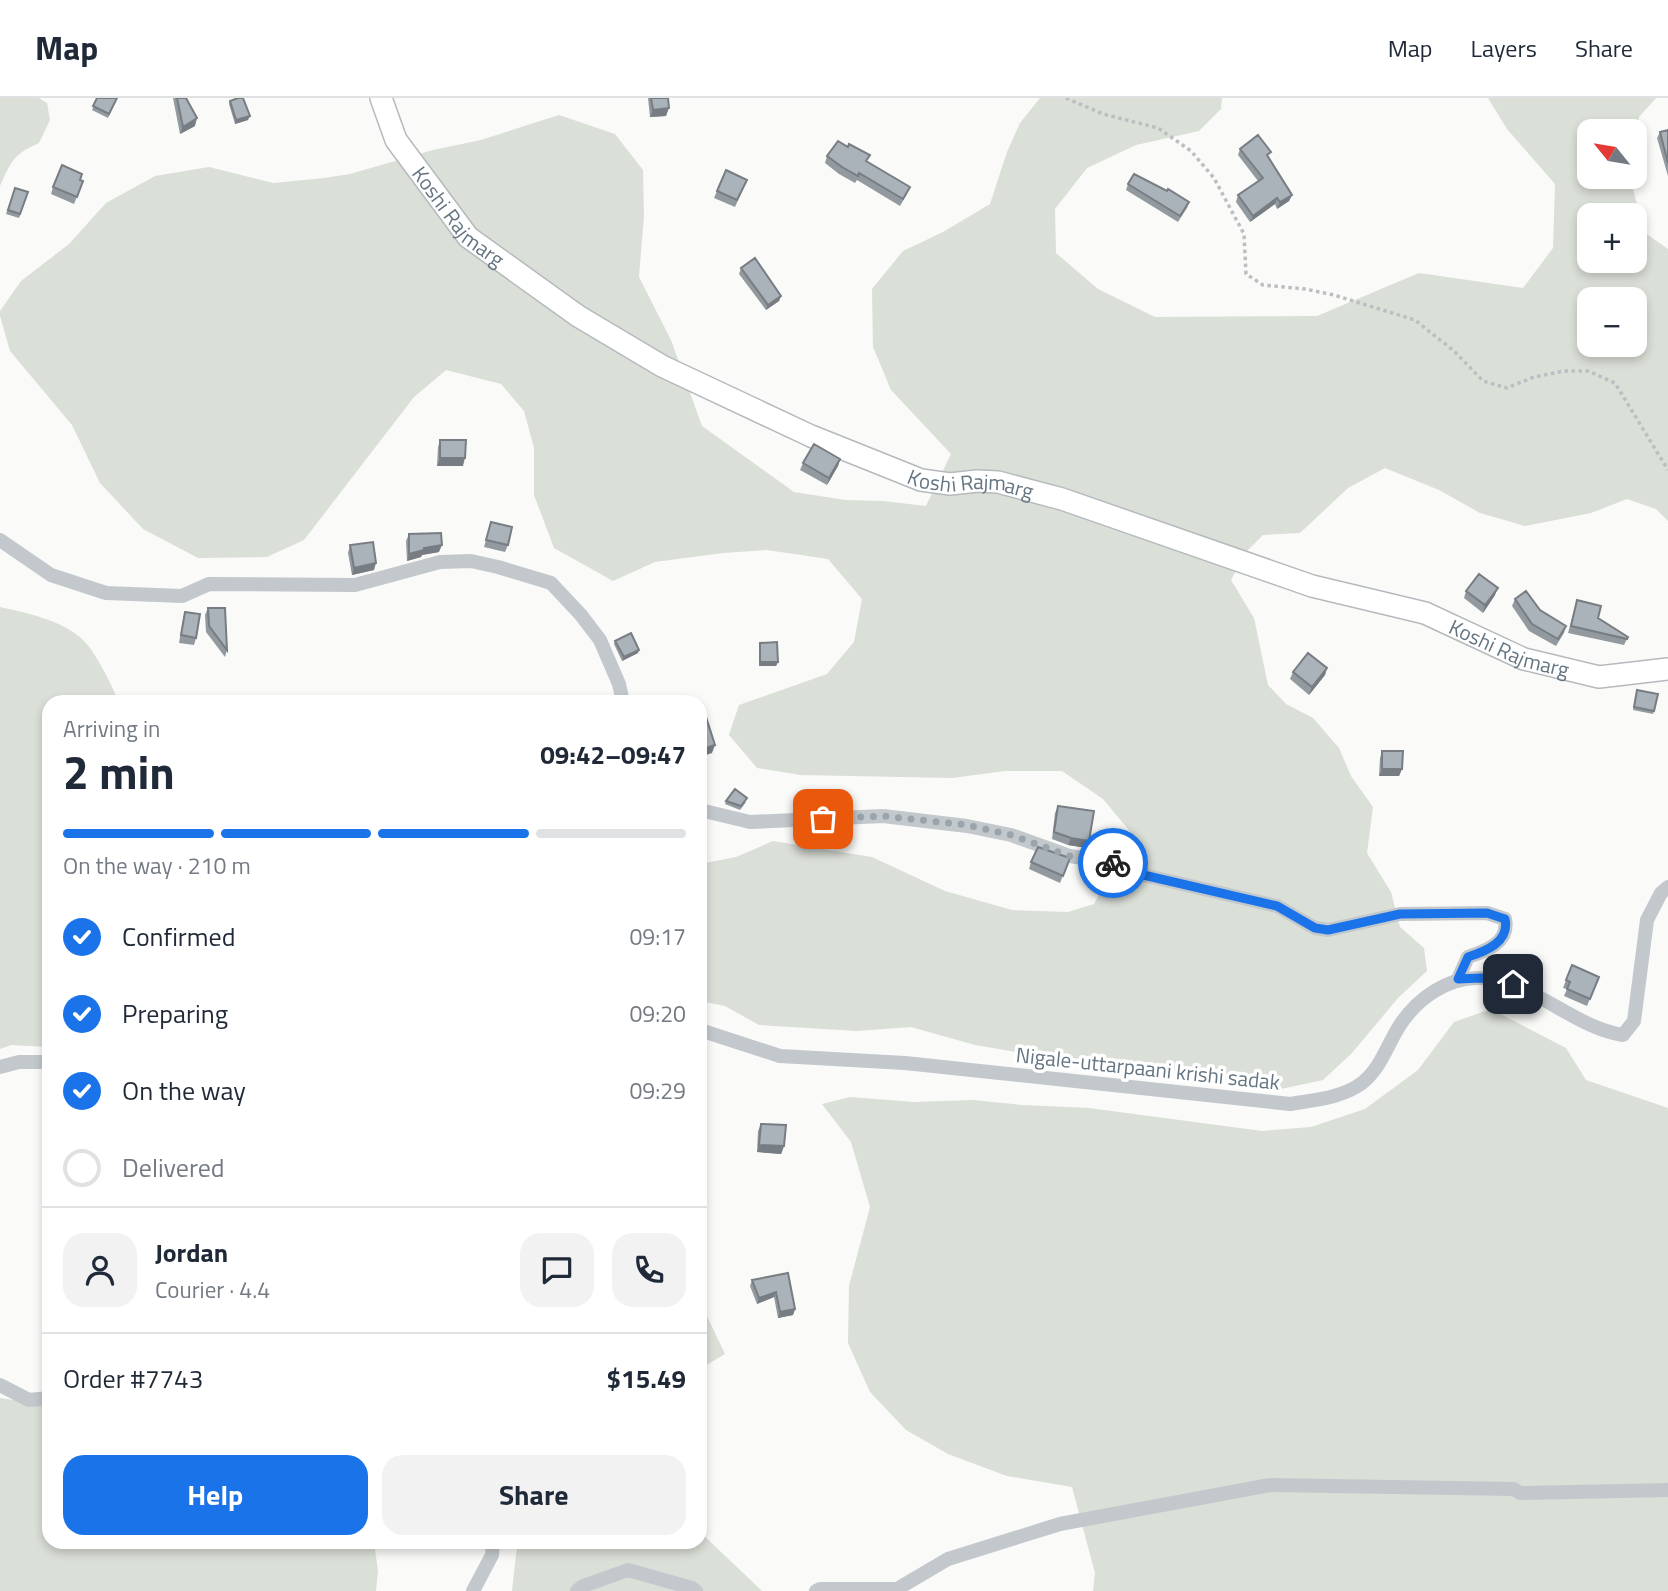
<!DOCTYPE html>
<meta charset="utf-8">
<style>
:root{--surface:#fff;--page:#f2f2f3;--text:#1f2937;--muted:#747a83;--line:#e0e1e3;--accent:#1a73e8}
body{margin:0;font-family:"Titillium Web",sans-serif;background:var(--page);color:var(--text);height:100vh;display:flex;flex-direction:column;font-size:26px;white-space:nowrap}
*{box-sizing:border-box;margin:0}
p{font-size:23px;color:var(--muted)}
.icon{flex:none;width:38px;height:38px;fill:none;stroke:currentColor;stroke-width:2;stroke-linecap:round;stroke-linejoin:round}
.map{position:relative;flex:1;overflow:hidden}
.panel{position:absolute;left:42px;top:597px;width:665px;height:854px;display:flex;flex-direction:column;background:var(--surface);border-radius:21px;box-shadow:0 4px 10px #0003}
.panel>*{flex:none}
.needle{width:46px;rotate:300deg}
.fabs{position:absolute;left:1577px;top:21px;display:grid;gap:14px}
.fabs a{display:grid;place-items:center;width:70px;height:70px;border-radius:14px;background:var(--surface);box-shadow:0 4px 10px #0003;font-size:35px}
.pin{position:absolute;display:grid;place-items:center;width:60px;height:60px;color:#fff;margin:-30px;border-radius:14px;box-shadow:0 4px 10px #0006}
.courier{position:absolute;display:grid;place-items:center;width:70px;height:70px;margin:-35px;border:5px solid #1a73e8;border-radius:50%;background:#fff;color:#222;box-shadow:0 2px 9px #0007}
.head em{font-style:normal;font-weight:700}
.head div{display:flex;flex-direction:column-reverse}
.head{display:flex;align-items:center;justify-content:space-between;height:119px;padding:0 21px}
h1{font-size:46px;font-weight:700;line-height:52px}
.bar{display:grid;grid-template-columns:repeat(4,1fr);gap:10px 7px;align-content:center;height:84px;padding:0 21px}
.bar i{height:9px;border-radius:5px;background:var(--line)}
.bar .on{background:var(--accent)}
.bar p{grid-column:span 4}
.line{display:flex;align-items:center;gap:18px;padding:0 21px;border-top:2px solid var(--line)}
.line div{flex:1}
.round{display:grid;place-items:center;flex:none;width:74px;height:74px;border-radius:21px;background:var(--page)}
ol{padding:0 21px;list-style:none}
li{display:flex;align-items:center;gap:21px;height:77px}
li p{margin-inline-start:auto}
li .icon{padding:7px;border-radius:50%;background:var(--accent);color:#fff;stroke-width:4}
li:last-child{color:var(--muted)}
li i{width:38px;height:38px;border:4px solid var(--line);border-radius:50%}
.button{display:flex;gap:14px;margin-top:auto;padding:14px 21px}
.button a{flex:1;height:80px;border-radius:21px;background:var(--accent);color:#fff;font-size:28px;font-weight:700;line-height:80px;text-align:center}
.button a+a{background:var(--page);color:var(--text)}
header{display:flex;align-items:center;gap:42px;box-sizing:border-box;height:98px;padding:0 35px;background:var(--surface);border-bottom:2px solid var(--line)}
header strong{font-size:33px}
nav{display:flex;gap:38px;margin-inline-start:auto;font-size:24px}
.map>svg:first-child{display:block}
</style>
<header>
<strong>Map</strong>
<nav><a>Map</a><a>Layers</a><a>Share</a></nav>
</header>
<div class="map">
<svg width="1668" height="1493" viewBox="0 0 1668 1493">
<rect width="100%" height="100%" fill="#fafaf8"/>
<path fill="#dadfd7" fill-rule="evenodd" d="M 0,0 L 39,0 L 47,5 L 50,22 L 39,45 C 14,56 11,63 0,88 Z
M 1040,0 L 1222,0 L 1221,11 L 1199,33 L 1136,47 L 1087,70 L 1055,111 L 1056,155 L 1098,191 L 1155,219 L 1317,218 L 1419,175 L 1523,190 L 1553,150 L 1555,86 L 1507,31 L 1488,0 L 1656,0 L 1639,19 L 1635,49 L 1634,33 L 1589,33 L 1589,79 L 1630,79 L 1644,134 L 1668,151 L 1668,423 L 1656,411 L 1627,401 L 1591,415 L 1525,428 L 1480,415 L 1439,392 L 1385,370 L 1348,390 L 1300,435 L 1263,437 L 1247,453 L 1231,482 L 1254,520 L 1268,587 L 1286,606 L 1313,620 L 1339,650 L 1351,678 L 1373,709 L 1367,755 L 1391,794 L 1400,829 L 1424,850 L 1427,873 L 1398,900 L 1352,955 L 1323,982 L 1281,991 L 1164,970 L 1052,960 L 975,947 L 911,929 L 857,933 L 759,927 L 725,908 L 700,903 L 700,766 L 736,759 L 773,743 L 872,759 L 945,793 L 1012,812 L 1068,814 L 1094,806 L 1132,736 L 1103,701 L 1062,673 L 1005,673 L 952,680 L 801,677 L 757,670 L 729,637 L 739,607 L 827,576 L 854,544 L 862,501 L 828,461 L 767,452 L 723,455 L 655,464 L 613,483 L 554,450 L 534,397 L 534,350 L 524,313 L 501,286 L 446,272 L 414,299 L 304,442 L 267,459 L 198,460 L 143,431 L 100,385 L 72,327 L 10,253 L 0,218 L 0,213 L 21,183 L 69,146 L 106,105 L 155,78 L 209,69 L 273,85 L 324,80 L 350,76 L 433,52 L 481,42 L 559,17 L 615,36 L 643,72 L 644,118 L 639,179 L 671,242 L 702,328 L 794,394 L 845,402 L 883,403 L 926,408 L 951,356 L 891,292 L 873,249 L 872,191 L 903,153 L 943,134 L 990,106 L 1007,54 L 1020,25 ZM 1589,117 L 1634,117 L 1634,163 L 1589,163 ZM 1589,201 L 1634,201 L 1634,247 L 1589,247 Z
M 0,509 C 27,515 61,522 82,541 C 96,554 111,586 119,604 L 49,604 L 49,949 L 11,947 L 0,951 Z
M 1491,911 L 1566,950 L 1586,982 L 1668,1010 L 1668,1493 L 1093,1493 L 1095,1475 L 1072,1389 L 1007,1378 L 948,1356 L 906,1332 L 870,1294 L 848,1245 L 849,1188 L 870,1109 L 851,1044 L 822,1006 L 850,999 L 914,1004 L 973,1002 L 1022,1007 L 1089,1010 L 1262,1033 L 1311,1029 L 1365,1011 L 1418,972 L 1454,924 Z
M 700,1212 L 705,1214 L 725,1256 L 700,1271 Z
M 0,1300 L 49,1307 L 49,1444 L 374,1444 L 378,1473 L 376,1493 L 0,1493 Z
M 700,1434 L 762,1493 L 512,1493 L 516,1456 L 519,1444 L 700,1444 Z"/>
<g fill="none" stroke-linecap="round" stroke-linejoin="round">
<g stroke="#b5babe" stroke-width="24">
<g id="primary">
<path id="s1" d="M 381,0 L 396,42 L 468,139 L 578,218 L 662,268 L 811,338 L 921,382 L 950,386 L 977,383 L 998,384 L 1062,401 L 1312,488 L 1425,515 L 1524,561 L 1599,579 L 1668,571"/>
</g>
</g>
<path stroke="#bbbfc2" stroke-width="3.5" stroke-dasharray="3.5 3.5" stroke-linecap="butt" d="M 1066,0 L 1103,16 L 1158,30 L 1191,53 L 1214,80 L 1244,136 L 1246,176 L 1263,187 L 1305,191 L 1334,197 L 1415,222 L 1454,253 L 1483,283 L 1507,290 L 1534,279 L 1564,273 L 1588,273 L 1615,285 L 1668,372"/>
<path stroke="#c3c8cc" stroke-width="14" d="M 0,442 L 51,477 L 106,495 L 182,498 L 209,486 L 355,487 L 440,464 L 471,463 L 498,469 L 551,485 L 581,517 L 600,542 L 619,586 L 623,604
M 700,712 L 750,724 L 883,718 L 967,728 L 1011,737 L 1070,758 L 1114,765 L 1139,776 L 1277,808 L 1315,830 L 1328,832 L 1400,816 L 1487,815 L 1505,821 C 1510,844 1486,853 1468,859 L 1458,881
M 700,932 L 780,958 L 905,965 L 1290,1006 C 1314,1002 1342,1000 1362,985 C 1381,970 1387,947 1400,927 C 1417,901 1447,879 1480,880 C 1532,882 1572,929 1623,937 L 1634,923 L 1647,822 L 1661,795 L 1668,789
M 0,969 L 19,964 L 49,964
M 0,1287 L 29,1302 L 49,1300
M 473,1493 L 492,1457 L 493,1444
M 577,1493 L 583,1488 L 628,1472 L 692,1490 L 696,1493
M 816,1493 L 820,1491 L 897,1491 L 948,1461 L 1060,1426 L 1270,1387 L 1514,1391 L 1520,1395 L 1668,1392"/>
<use href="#primary" stroke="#fff" stroke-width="21"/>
</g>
<path fill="#929a9f" d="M 97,0 L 117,0 L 108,20 L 92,12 Z
M 173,0 L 186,0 L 195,28 L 180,36 Z
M 648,0 L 668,0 L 666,18 L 650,19 Z
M 230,3 L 248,22 L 235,26 L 229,6 Z
M 1668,32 L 1668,78 L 1657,40 L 1660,34 Z
M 1240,51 L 1269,60 L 1292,97 L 1289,103 L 1277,111 L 1275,106 L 1250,124 L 1236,104 L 1238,97 L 1258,83 L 1238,57 Z
M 827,58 L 867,64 L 907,96 L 900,108 L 857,82 L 855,85 L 839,76 L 825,65 Z
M 80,82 L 83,83 L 74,106 L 51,96 L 53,89 Z
M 1128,86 L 1189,104 L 1187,110 L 1178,124 L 1126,92 Z
M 744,89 L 735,109 L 714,100 L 717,93 Z
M 15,90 L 28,94 L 19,120 L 6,116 Z
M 741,170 L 781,198 L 779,203 L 766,212 L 739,176 Z
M 440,342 L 463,368 L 437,368 L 438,349 Z
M 840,361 L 838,368 L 827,387 L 800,372 L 803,365 Z
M 491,424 L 508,447 L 505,454 L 484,449 Z
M 409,436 L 439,454 L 422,457 L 421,459 L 407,463 L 406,443 Z
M 350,447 L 374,472 L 352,477 L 348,455 Z
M 1466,493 L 1495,497 L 1483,515 L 1464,500 Z
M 1515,501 L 1540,512 L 1566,528 L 1564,535 L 1556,548 L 1529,533 L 1512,508 Z
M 1577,502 L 1598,520 L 1628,539 L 1624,547 L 1568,535 Z
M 208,510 L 227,552 L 225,559 L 206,534 L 205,517 Z
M 185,514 L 196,540 L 194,547 L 179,545 L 183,521 Z
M 615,543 L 638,555 L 622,563 L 614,546 Z
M 760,545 L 778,564 L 776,568 L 759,568 L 759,548 Z
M 1327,570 L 1325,577 L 1309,597 L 1290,581 L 1293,574 Z
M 1637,592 L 1654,613 L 1653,616 L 1633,612 Z
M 1382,653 L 1402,671 L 1399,678 L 1379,678 L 1380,660 Z
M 726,703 L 746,704 L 740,712 L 725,706 Z
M 1058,708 L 1089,743 L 1087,750 L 1068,747 L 1052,741 L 1055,715 Z
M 1070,760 L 1060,785 L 1029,771 L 1031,764 Z
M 1599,879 L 1587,908 L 1564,898 L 1567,891 L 1563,890 L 1566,882 Z
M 761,1026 L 784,1048 L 781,1056 L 757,1054 L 758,1033 Z
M 788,1175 L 795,1211 L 793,1217 L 778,1220 L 774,1199 L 757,1206 L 750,1188 L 752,1182 Z"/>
<path fill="#777d82" d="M 669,10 L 666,18 L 650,19 L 653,12 Z
M 250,18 L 248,22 L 235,26 L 236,22 Z
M 197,20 L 195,28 L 180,36 L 183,29 Z
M 1292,97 L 1289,103 L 1277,111 L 1280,104 Z
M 1277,100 L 1275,106 L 1250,124 L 1253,118 Z
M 781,198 L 779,203 L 766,212 L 768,207 Z
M 440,360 L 465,360 L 463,368 L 437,368 Z
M 840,361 L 838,368 L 827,387 L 829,380 Z
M 442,447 L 439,454 L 422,457 L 421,459 L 407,463 L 409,456 L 424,450 Z
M 376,465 L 374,472 L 352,477 L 354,470 Z
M 1498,490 L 1495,497 L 1483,515 L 1485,507 Z
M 639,552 L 638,555 L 622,563 L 624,559 Z
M 760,564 L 778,564 L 776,568 L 759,568 Z
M 1327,570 L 1325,577 L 1309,597 L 1312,589 Z
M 715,647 L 712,655 L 700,659 L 700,652 Z
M 1382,671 L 1402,671 L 1399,678 L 1379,678 Z
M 1071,740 L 1089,743 L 1087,750 L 1068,747 Z
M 759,1047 L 784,1048 L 781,1056 L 757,1054 Z
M 776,1194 L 774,1199 L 757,1206 L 759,1200 Z
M 795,1211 L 793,1217 L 778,1220 L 780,1214 Z"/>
<path fill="#aab3b9" stroke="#777d82" stroke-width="2" d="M 97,0 L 117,0 L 109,16 L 93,8 Z
M 177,0 L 186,0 L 197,20 L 183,29 Z
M 238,0 L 243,0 L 250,18 L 236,22 L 230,3 Z
M 651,0 L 668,0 L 669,10 L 653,12 Z
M 1668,32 L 1668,65 L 1660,34 Z
M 1258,37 L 1271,54 L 1267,57 L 1292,97 L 1280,104 L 1277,100 L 1253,118 L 1238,97 L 1263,80 L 1240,51 Z
M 838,43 L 848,49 L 849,46 L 870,57 L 866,63 L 910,89 L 903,101 L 859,75 L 858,78 L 842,69 L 827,58 Z
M 62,67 L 82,76 L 80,82 L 83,83 L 77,99 L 53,89 Z
M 726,72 L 747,82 L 737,102 L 717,93 Z
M 1134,76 L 1167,93 L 1168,91 L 1189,104 L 1180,118 L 1128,86 Z
M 15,90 L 28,94 L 20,116 L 8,112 Z
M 755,160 L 781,198 L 768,207 L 741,170 Z
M 440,342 L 466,342 L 465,360 L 440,360 Z
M 814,346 L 840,361 L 829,380 L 803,365 Z
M 491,424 L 512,429 L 508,447 L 486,442 Z
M 441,435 L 442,447 L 424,450 L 424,452 L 409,456 L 409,436 Z
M 373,444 L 376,465 L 354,470 L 350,447 Z
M 1479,476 L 1498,490 L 1485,507 L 1466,493 Z
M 1526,493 L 1540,512 L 1566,528 L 1558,541 L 1532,526 L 1515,501 Z
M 1577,502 L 1601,508 L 1598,520 L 1628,539 L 1627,541 L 1571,528 Z
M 208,510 L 225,510 L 227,552 L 209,528 Z
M 185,514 L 200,516 L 196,540 L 181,537 Z
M 631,535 L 639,552 L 624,559 L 615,543 Z
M 777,544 L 778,564 L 760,564 L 760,545 Z
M 1308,555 L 1327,570 L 1312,589 L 1293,574 Z
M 1637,592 L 1658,596 L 1654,613 L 1634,609 Z
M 706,619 L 715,647 L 700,652 L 700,621 Z
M 1382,653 L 1403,653 L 1402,671 L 1382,671 Z
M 735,691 L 747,700 L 741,708 L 726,703 Z
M 1058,708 L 1094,713 L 1089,743 L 1071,740 L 1054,734 Z
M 1038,749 L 1070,760 L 1063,778 L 1031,764 Z
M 1572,867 L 1599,879 L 1590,901 L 1567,891 L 1570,884 L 1566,882 Z
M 761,1026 L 786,1027 L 784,1048 L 759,1047 Z
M 788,1175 L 795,1211 L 780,1214 L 776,1194 L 759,1200 L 752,1182 Z"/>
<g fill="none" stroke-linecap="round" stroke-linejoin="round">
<path stroke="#99a4ac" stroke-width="7" stroke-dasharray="0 12.6" d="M 823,721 L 883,718 L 967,727 L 1011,737 L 1070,758 L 1113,765"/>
<path stroke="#1a73e8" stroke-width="9" d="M 1113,765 L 1139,776 L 1277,808 L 1315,830 L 1328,832 L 1400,816 L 1487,815 L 1505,821 C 1510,844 1486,853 1468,859 L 1458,881 L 1481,880 L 1513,886"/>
</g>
<g text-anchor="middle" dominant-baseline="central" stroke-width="7" stroke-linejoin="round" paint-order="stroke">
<g font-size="21" fill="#657683" stroke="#fff">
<text stroke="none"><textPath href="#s1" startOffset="144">Koshi Rajmarg</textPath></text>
<text stroke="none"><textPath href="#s1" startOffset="732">Koshi Rajmarg</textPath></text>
<text stroke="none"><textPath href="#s1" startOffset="1298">Koshi Rajmarg</textPath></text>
<text transform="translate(1148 970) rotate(6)">Nigale-uttarpaani krishi sadak</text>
</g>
</g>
</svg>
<div class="fabs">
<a><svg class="needle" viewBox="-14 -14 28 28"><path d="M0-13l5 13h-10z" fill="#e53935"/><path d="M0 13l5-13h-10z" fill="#747a83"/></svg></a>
<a>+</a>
<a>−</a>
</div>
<div class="pin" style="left:823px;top:721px;background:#ea580c"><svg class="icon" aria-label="bag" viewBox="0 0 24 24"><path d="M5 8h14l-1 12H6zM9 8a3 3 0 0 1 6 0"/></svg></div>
<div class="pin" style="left:1513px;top:886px;background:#1f2937"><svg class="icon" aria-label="home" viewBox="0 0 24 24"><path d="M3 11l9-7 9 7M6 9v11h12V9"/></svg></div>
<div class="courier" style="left:1113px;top:765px"><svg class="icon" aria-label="bike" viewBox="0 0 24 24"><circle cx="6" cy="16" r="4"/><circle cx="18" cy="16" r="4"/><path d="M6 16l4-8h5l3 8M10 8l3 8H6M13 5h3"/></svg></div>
<section class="panel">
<div class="head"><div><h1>2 min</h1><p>Arriving in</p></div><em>09:42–09:47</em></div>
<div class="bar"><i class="on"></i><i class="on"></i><i class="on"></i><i></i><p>On the way · 210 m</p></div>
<ol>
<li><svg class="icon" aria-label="check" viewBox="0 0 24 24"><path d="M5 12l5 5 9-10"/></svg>Confirmed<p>09:17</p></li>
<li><svg class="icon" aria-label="check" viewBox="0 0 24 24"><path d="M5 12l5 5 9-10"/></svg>Preparing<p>09:20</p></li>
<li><svg class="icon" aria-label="check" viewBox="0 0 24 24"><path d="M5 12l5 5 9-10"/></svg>On the way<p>09:29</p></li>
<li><i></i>Delivered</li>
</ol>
<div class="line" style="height:126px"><a class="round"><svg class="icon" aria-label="person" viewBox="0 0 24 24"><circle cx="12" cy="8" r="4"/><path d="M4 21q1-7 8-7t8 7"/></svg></a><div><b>Jordan</b><p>Courier · 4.4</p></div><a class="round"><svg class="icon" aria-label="chat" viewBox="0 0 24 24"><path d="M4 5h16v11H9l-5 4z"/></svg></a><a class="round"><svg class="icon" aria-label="phone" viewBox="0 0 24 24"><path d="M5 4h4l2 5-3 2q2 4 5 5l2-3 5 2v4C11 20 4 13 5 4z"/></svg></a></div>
<div class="line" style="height:91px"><div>Order #7743</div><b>$15.49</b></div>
<div class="button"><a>Help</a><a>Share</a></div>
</section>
</div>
